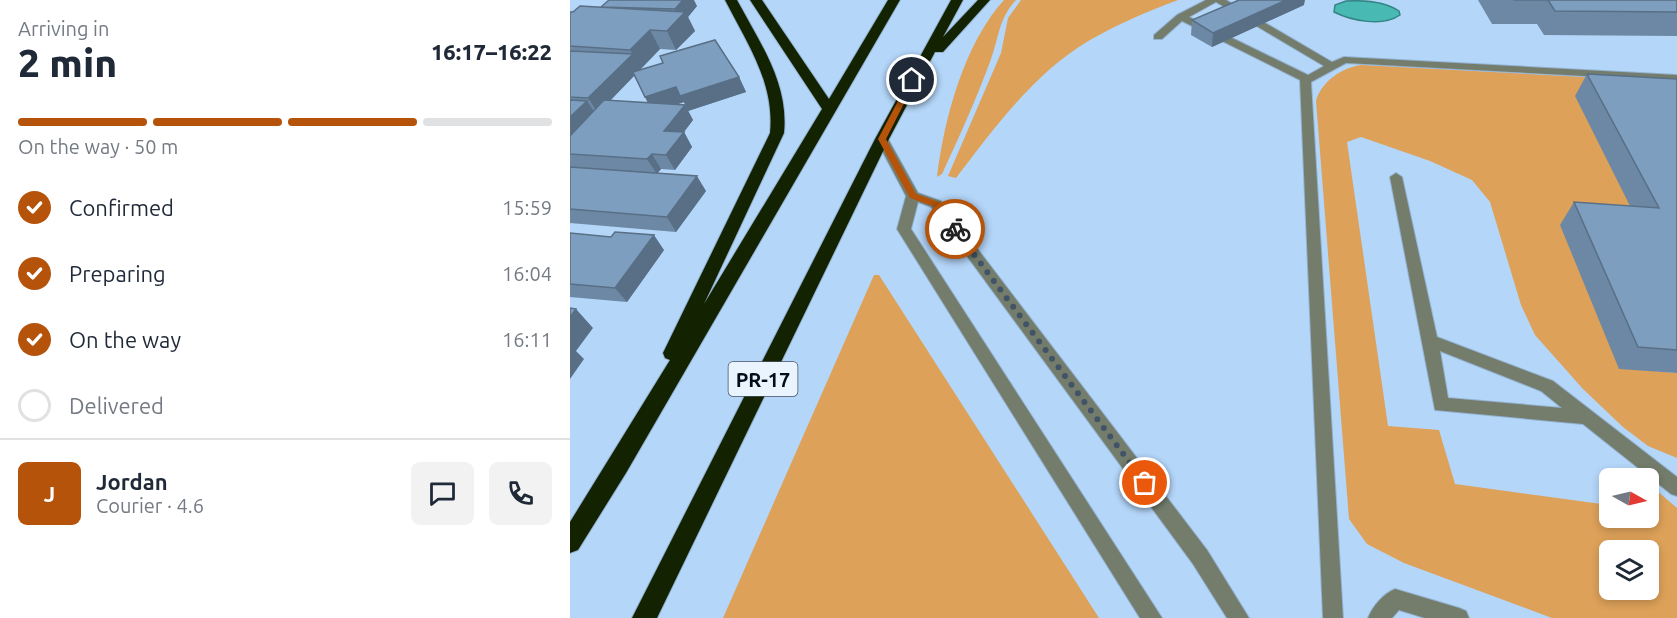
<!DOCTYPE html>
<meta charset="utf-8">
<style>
:root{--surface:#fff;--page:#f2f2f3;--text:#1f2937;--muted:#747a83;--line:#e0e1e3;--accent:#b45309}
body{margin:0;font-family:Ubuntu,sans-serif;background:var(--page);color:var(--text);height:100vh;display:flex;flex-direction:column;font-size:22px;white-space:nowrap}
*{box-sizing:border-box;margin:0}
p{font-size:20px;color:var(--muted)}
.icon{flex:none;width:33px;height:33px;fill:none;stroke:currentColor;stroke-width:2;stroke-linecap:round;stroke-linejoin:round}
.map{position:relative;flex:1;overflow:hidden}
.side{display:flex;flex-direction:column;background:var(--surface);width:570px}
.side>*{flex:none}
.needle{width:39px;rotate:98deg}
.controls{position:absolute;left:1029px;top:468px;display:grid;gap:12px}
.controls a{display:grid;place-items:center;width:60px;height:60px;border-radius:9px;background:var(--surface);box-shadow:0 3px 9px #0003;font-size:30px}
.pin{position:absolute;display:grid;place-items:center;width:51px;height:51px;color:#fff;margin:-26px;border:3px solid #fff;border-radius:50%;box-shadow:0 2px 6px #0007}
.courier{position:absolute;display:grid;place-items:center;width:60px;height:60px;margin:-30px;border:4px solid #b45309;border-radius:50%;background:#fff;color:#222;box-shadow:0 2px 8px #0007}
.overview em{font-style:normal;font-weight:800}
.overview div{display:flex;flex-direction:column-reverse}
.overview{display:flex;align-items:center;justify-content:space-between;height:102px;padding:0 18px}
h1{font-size:39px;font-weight:800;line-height:45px}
.bar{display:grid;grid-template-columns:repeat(4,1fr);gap:9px 6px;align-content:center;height:72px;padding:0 18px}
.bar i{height:8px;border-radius:4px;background:var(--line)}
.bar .active{background:var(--accent)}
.bar p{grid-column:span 4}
.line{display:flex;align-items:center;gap:15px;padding:0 18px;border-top:2px solid var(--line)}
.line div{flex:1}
.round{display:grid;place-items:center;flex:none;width:63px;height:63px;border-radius:9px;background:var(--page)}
ol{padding:0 18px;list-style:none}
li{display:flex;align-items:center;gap:18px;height:66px}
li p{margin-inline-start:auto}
li .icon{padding:6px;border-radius:50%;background:var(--accent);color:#fff;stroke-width:4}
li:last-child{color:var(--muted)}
li i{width:33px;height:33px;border:3px solid var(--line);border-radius:50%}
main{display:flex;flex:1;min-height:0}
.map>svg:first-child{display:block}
</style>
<main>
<section class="side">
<div class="overview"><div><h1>2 min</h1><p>Arriving in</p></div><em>16:17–16:22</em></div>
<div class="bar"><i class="active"></i><i class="active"></i><i class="active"></i><i></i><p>On the way · 50 m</p></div>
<ol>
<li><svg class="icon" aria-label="check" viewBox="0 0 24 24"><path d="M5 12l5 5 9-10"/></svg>Confirmed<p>15:59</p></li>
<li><svg class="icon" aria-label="check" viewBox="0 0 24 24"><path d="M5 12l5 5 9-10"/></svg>Preparing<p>16:04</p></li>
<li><svg class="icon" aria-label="check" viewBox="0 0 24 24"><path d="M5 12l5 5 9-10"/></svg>On the way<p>16:11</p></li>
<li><i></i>Delivered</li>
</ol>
<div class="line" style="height:108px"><b class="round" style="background:var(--accent);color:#fff">J</b><div><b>Jordan</b><p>Courier · 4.6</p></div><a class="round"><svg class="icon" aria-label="chat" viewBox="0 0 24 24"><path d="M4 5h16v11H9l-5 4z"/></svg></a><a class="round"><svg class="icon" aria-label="phone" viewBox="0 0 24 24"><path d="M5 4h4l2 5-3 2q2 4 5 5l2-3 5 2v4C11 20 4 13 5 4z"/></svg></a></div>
</section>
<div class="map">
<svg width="1107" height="618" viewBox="0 0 1107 618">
<rect width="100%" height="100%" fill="#b4d6f9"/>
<path fill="#dda159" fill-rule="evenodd" d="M 434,0 L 446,0 C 429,18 429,37 421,59 C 407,98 389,137 372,174 L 367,177 C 374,119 394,44 434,0 Z
M 451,0 L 608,0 C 578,11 548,24 520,40 C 464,73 425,127 386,178 L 378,176 L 431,53 L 438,18 Z
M 792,65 L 1088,81 L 1072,230 L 1049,368 L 1107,373 L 1107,458 L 1078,446 L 1053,427 L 1013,389 L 965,335 L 951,305 L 920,202 L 902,180 L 860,161 L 791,137 L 777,142 L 818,426 L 869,430 L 885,484 L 1039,505 L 1040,518 L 1078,518 L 1079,484 L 1107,508 L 1107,618 L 982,618 L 834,563 L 797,544 L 779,519 L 746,101 C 751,82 772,67 792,65 ZM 1040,550 L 1078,550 L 1078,590 L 1040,590 Z
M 304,275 L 309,275 L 529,618 L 153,618 Z"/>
<path fill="#49b9b3" stroke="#348585" stroke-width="1.5" d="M 776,1 C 794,0 814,1 829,11 L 830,15 C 813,27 782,21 764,12 L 765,5 Z"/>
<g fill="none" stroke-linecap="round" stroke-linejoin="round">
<g stroke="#94b2d1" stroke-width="2">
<path id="minor" d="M 636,0 L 656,0 L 762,62 L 774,57 L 1107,75 L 1107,81 L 776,63 L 741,82 L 773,618 L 753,618 L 730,80 L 612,21 L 592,39 L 584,39 L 584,35 L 607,15 ZM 646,2 L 754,66 L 738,75 L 619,17 Z
M 312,135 L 318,139 L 348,193 L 371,201 L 637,550 L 679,618 L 657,618 L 623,564 L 361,207 L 348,202 L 341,229 L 592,618 L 570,618 L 327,229 L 336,196 L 306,139 Z
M 826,173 L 832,177 L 867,337 L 983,381 L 1107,477 L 1107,496 L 1101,494 L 1013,424 L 865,410 L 820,177 ZM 870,351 L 971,391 L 992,408 L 878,398 Z
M 825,589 L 889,608 L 896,611 L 899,618 L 855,618 L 829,610 L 822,618 L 798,618 C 803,606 813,594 825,589 Z"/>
</g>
<g stroke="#94b2d1" stroke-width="2">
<path id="highway" d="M 155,0 L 167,0 C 190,43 219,83 214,133 L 134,304 L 252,109 L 180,0 L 192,0 L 259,99 L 318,0 L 330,0 L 56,473 L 8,550 L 0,553 L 0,522 L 100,360 L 95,358 L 93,353 L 200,133 C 205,83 177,43 155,0 Z
M 381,0 L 393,0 L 373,37 L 408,0 L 420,0 L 373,52 L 365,52 L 319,139 L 87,618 L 62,618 L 305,139 Z"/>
</g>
<use href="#minor" fill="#747d6c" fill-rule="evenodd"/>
<use href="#highway" fill="#132200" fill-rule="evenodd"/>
</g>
<path fill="#6c88a4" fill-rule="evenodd" d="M 908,0 L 1107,0 L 1107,36 L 974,35 L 967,24 L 922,24 Z
M 734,5 L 642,47 L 621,35 L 622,20 Z
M 127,6 L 118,17 L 125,31 L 106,50 L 90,49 L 70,70 L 169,77 L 176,92 L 118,111 L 114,102 L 106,105 L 115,105 L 123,120 L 114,132 L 122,147 L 105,170 L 91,169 L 87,173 L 136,191 L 106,232 L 0,223 L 0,12 L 31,7 ZM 64,76 L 78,103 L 40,101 Z
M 1017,74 L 1107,79 L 1107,373 L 1049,369 L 990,225 L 1004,202 L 1060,206 L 1005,96 Z
M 0,233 L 94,250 L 57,302 L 0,297 Z"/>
<path fill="#586f86" d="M 113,0 L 124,0 L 127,6 L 118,17 L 125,31 L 106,50 L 97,31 L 109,18 L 105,9 Z
M 716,0 L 735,0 L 734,5 L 642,47 L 643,33 Z
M 80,30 L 90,49 L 28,113 L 18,98 L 63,54 L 60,50 Z
M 169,77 L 176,92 L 118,111 L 114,102 L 83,112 L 75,97 L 106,87 Z
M 17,101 L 27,116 L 0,142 L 0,117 Z
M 115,105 L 123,120 L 103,146 L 94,131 Z
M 114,132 L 122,147 L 105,170 L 96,155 Z
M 82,154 L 91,169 L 87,174 L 77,159 Z
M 127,176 L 136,191 L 106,232 L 97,217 Z
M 84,235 L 94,250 L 57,302 L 45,288 Z
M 6,309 L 23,328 L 6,351 L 14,359 L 0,379 L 0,317 Z"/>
<path fill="#7e9ebf" stroke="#586f86" stroke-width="1.5" d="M 39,0 L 113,0 L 105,9 L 31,7 Z
M 669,0 L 716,0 L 643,33 L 622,20 Z
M 943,0 L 1107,0 L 1107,12 L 985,11 L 978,0 Z
M 10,6 L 115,12 L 97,31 L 80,30 L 60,50 L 0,46 L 0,12 L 3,12 Z
M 145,40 L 169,77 L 110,96 L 106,87 L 75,97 L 63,72 L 93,63 L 90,56 Z
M 0,51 L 63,54 L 18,98 L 0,97 Z
M 1017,74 L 1107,79 L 1107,350 L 1068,347 L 1004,202 L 1089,208 Z
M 0,100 L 17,101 L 0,117 Z
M 34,100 L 115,105 L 94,131 L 114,132 L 96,155 L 82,154 L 77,159 L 0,154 L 0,136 Z
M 0,167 L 127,176 L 97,217 L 0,209 Z
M 45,232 L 84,235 L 45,288 L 0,284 L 0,233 L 41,237 Z
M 0,308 L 6,309 L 0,317 Z"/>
<path fill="#b45309" d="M 342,78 L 346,80 L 316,139 L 346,194 L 369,202 L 388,227 L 388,231 L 382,231 L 363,206 L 340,198 L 308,139 L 339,80 Z"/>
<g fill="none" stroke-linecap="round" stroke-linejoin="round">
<path stroke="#415367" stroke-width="6" stroke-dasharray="0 10.8" d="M 385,229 L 575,483"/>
</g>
<g text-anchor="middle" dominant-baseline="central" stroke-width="6" stroke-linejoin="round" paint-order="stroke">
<rect fill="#eaf4ff" stroke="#48525e" stroke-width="1.5" x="158.5" y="362" width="69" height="34" rx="4.5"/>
<g font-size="20" font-weight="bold" fill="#030d19">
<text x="193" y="379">PR-17</text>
</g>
</g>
</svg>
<div class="controls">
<a><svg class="needle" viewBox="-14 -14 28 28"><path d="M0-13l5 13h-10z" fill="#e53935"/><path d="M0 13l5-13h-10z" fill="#747a83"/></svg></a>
<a><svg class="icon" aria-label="layers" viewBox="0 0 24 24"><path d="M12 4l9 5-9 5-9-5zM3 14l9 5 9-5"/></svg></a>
</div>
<div class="pin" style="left:575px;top:483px;background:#ea580c"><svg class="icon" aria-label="bag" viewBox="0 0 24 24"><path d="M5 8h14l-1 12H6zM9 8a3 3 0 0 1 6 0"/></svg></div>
<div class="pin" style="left:342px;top:80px;background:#1f2937"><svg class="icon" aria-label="home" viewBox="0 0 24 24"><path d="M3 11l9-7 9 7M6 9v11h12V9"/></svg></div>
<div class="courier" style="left:385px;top:229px"><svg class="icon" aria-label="bike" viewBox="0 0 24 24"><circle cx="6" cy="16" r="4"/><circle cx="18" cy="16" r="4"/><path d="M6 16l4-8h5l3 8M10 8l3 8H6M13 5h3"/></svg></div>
</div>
</main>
